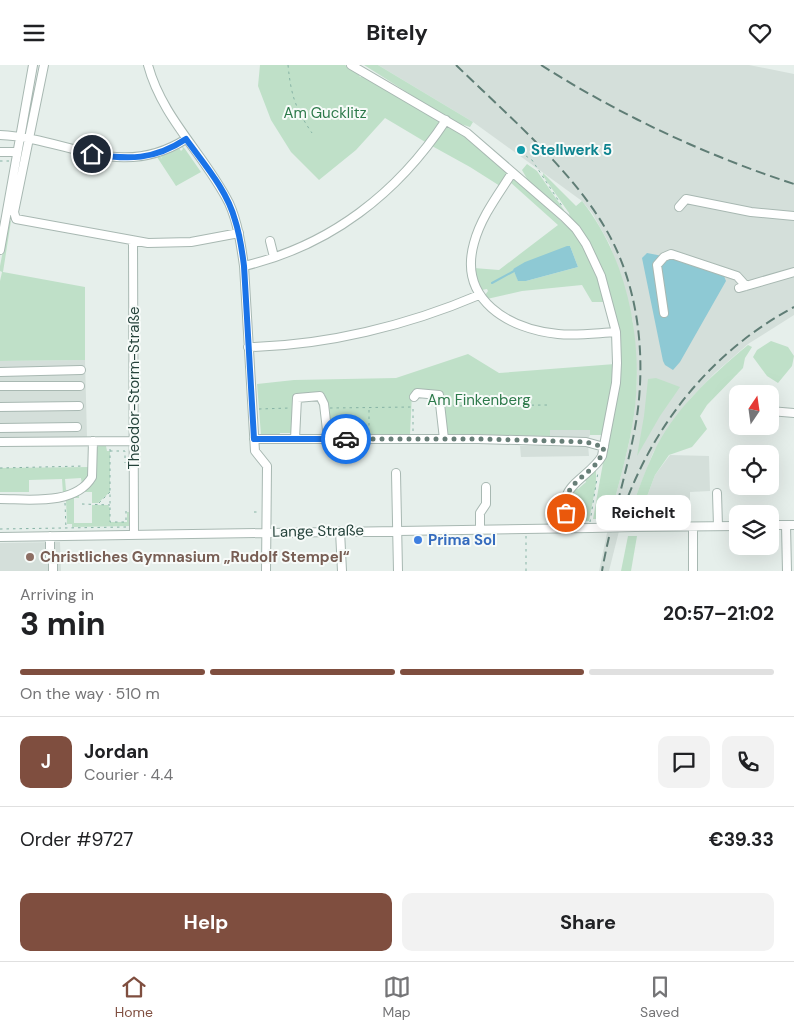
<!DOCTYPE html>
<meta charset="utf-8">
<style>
:root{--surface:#fff;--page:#f2f2f2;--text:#202124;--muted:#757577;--line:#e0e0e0;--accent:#7f4e3f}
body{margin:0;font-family:"DM Sans",sans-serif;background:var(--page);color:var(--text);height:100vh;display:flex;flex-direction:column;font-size:19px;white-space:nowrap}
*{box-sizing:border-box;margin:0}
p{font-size:16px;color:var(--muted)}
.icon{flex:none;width:28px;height:28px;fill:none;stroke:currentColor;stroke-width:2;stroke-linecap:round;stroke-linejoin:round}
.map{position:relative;height:506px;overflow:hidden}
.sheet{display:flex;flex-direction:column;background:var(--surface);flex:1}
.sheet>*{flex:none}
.needle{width:32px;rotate:13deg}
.fabs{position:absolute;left:729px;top:320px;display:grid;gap:10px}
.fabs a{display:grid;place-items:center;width:50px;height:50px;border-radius:10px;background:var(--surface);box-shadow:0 5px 20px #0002;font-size:25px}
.pin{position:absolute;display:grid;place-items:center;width:42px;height:42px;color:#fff;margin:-21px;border:2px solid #fff;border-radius:50%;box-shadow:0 1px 5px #0007}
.courier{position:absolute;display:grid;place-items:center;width:50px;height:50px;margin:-25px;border:4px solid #1a73e8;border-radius:50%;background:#fff;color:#222;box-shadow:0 1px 6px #0007}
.bubble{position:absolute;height:35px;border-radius:10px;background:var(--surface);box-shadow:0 5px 20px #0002;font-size:16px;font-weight:700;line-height:35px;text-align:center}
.headline em{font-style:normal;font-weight:700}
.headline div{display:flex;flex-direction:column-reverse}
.headline{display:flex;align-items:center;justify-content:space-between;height:85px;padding:0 20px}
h1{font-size:32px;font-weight:700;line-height:38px}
.bar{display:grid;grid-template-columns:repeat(4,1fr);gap:8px 5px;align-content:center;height:60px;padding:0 20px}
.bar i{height:6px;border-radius:4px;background:var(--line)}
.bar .on{background:var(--accent)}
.bar p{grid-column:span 4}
.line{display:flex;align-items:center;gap:12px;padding:0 20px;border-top:1px solid var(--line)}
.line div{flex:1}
.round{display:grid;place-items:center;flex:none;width:52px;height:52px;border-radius:10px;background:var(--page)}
.action{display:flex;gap:10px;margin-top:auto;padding:10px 20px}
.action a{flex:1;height:58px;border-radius:10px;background:var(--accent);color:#fff;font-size:20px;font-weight:700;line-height:58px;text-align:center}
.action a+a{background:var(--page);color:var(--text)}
header{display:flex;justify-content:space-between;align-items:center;height:65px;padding:0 20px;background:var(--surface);font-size:22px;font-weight:700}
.tabs{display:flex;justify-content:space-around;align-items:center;height:70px;border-top:1px solid var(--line);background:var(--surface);font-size:14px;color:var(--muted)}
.tabs a{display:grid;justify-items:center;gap:2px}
.tabs .on{color:var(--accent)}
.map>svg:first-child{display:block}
</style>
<header><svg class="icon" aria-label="menu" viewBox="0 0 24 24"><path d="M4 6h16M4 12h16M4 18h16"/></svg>Bitely<svg class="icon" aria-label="heart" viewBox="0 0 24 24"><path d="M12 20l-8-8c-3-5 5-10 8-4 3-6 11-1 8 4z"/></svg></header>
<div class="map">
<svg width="794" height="506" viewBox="0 0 794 506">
<rect width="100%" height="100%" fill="#e6efeb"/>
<path fill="#d4dfda" d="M 378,0 L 749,0 L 794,9 L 794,250 L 748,279 L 715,308 L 691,333 L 671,359 L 653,388 L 627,454 L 622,454 L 609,506 L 599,506 L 610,454 L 629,378 L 634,350 L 637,315 L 633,257 L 623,219 L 610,180 L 592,148 L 582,136 L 473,57 Z
M 85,295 L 87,373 L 0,374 L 0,296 Z
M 550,365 L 590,365 L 590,370 L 588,374 L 550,374 Z
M 588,380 L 589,391 L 521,392 L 520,381 Z
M 670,390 L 709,391 L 710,426 L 690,427 L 690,455 L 639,453 L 655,410 Z
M 60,477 L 61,506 L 0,506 L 0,478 Z"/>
<path fill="#bfe0c8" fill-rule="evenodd" d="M 260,0 L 345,0 L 358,8 L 360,12 L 363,11 L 438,55 L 439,58 L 427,78 L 385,53 L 356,85 L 319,115 L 291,87 L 271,55 L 258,21 Z
M 364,0 L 378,0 L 473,57 L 470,62 L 454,57 Z
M 449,61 L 469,74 L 507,108 L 500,121 L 470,102 L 432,81 L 445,62 Z
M 182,82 L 183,82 L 185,84 L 201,107 L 176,121 L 157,92 L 160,91 L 162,94 L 161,91 L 179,83 L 181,86 L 183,84 Z
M 527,99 L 537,106 L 564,145 L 560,145 L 530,119 L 522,105 Z
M 543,108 L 576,141 L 582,136 C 628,194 644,277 634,350 C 629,385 618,420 610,454 L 593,454 L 603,398 L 613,356 L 618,325 L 620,296 L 587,175 L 570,153 L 569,148 L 543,111 Z
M 514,113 L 574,168 C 590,189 598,212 606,237 L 592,237 L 582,220 L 522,226 L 487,234 L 485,230 L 488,226 L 487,224 L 482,225 L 476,215 L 474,203 L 499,205 L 558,160 L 510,117 ZM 570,181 L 578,202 L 526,216 L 518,215 L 513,204 Z
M 9,155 L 11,156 L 3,207 L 85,222 L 85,295 L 0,296 L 0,216 L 2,207 L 0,206 L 0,201 Z
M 771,276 L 788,282 L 794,291 L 792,301 L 778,318 L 767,311 L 753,292 L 757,285 Z
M 748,280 L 752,282 L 745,293 L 743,303 L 707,340 L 700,351 L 707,364 L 692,382 L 669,390 L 655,410 L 639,453 L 627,454 C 636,433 643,410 653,389 C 673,345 711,311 748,280 Z
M 468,289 L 499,308 L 615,299 L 602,370 L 590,370 L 590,365 L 550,365 L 550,371 L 448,369 L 445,364 L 443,327 L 412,327 L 410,370 L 332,372 L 327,366 L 325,329 L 295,329 L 294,330 L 294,368 L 280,368 L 279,371 L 261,370 L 257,319 L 294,315 L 396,313 Z
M 656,313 L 680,322 L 660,351 L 637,391 L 644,351 L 648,314 Z
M 99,380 L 106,381 L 107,386 L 110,386 L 110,427 L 98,438 L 92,438 L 92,427 L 85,427 L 96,383 Z
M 91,402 L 92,408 L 82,420 L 81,413 L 65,414 L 66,425 L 71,425 L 72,427 L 63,429 L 62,414 L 29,415 L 29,427 L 0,427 L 0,403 Z
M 596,405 L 596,419 L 589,456 L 572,456 C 566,446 570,433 576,423 L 578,424 L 586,417 L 585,415 Z
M 79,429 L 79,433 L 74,433 L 74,458 L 92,458 L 92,440 L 108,440 L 110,444 L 110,457 L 127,457 L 127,447 L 130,447 L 130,461 L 72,462 L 72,459 L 67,459 L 66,435 Z
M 628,471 L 637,471 L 631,506 L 621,506 Z"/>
<path fill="#8ec9d4" d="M 567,181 L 570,181 L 578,202 L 526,216 L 518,216 L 513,204 L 525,197 Z
M 647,188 L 673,193 L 720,209 L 724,211 L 726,216 L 680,297 L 673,305 L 665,300 L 663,296 L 642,193 Z"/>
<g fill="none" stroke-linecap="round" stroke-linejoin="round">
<path stroke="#8ec9d4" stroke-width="2" d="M 492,218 L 514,206"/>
<g stroke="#a8b8b2" stroke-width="10">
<path id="minor" d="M 44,0 L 14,147 L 16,154 L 148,178 L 191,177 L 239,168
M 148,0 C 162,53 205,90 229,138 C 238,158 241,180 244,201 L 255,386 L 267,401 L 266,506
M 351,0 L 467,68 L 564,152 L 576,164 L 586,179 L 601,211 L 616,267 L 617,298 L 616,318 L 602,391 C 594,406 571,417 567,430 C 564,439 567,453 567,463
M 0,70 C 68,73 120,116 186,74
M 0,87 L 17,87
M 512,108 C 498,130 481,152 474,178 C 458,235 509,264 558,269 C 577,271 597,268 616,267
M 679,142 L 686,134 L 751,147 L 794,151
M 133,176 L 134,470
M 270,176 L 274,192
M 0,185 L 33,0
M 244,201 C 330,181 398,128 446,55
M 739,223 L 794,207
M 664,248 L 657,200 L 664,192 L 671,189 L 737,211 L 746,221
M 248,282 C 325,281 409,260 479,230
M 0,307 L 81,305
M 0,321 L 80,321
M 414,332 L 417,328 L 439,330 L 444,374
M 0,342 L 79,341
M 770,346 L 794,348
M 0,363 L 77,362
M 254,374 L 478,374 L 586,377 L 604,382
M 295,374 L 297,333 L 320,331 L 324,339 L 328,374
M 0,377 L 134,376
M 396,408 L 398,506
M 717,428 L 718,461
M 0,434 C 28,434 75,441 92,412 L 93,376
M 770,460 L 794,460
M 786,460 L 787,506
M 635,462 L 738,461
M 480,464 L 480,448 L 486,439 L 486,422
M 340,466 L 342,506
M 50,471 L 50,491 L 53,496 L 53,506
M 0,472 L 591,463
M 693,506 L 693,462"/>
</g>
<path stroke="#86b3a5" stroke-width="1" stroke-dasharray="2.5 4" stroke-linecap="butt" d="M 288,0 C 291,30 295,43 312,68
M 526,91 L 532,95 L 562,141
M 0,96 L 10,96
M 447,341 L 547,340
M 330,343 L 413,342
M 259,344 L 290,343
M 413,366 L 413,342
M 369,367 L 369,343
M 110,384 L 110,457 L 126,457 L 126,445 L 127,445
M 110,386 L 125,386 L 125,398
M 0,403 L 84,401
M 65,438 L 66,464
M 99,438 L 110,427
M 82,439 L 110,440
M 254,447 L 260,447
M 590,457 L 598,407
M 0,464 L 126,462
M 526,471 L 526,506"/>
<use href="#minor" stroke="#fff" stroke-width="8"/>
<path stroke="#5f7d75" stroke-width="2" stroke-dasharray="10 5" stroke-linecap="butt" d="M 456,0 C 505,48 569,102 604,161 C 638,217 646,288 637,351 C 629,403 611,454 602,506
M 541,0 C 620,50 705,90 794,119
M 618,460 C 647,367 708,288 794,242"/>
<g stroke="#a8b8b2" stroke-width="10" stroke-linecap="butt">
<path id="minor-bridge" d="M 591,463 L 635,462"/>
</g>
<use href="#minor-bridge" stroke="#fff" stroke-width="8"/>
</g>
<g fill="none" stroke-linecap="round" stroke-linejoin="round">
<path stroke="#687f78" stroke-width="5" stroke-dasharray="0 9" d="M 346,374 L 478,374 L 586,377 L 604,382 C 598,407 578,409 568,428 C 565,434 566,442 566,448"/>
<path stroke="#1a73e8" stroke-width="6" d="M 92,89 C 129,95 154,95 186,74 C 204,99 227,125 235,155 C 240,170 242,185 244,201 L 254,374 L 346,374"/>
</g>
<circle fill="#0f9aa8" stroke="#f7fbf9" stroke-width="2" cx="521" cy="85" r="5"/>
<circle fill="#3f7fe0" stroke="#f7fbf9" stroke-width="2" cx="418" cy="475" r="5"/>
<circle fill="#8d6e63" stroke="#f7fbf9" stroke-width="2" cx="30" cy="492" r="5"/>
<g text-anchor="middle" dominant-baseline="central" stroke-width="4" stroke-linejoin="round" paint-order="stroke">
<g font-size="15" fill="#2d7a4b" stroke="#f7fbf9">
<text x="325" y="48">Am Gucklitz</text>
<text x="479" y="335">Am Finkenberg</text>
</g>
<g font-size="15" font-weight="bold" fill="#0d838f" stroke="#f7fbf9" text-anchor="start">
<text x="531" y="85">Stellwerk 5</text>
</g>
<g font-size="15" fill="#24423a" stroke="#f7fbf9">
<text transform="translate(134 323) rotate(-90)">Theodor-Storm-Straße</text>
<text transform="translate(318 466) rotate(-1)">Lange Straße</text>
</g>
<g font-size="15" font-weight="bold" fill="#366cbe" stroke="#f7fbf9" text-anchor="start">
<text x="428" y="475">Prima Sol</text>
</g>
<g font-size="15" font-weight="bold" fill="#785e54" stroke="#f7fbf9" text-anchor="start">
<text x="40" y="492">Christliches Gymnasium „Rudolf Stempel“</text>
</g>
</g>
</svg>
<div class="fabs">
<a><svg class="needle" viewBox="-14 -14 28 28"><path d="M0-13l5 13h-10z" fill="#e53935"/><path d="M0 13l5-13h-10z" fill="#757577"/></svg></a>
<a><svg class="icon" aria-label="locate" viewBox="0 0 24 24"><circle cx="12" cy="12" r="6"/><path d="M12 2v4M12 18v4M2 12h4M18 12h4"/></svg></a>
<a><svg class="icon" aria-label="layers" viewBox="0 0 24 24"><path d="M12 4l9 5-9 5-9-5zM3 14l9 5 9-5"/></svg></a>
</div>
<div class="pin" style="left:566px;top:448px;background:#ea580c"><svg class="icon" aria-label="bag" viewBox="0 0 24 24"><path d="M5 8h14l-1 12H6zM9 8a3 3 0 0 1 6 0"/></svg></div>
<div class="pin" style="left:92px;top:89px;background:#1f2937"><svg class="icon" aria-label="home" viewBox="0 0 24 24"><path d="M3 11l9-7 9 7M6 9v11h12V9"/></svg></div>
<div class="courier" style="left:346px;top:374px"><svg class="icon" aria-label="car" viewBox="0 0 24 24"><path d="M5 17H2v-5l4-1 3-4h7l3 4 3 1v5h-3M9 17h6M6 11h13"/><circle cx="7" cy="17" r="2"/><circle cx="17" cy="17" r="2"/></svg></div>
<div class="bubble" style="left:596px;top:430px;width:95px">Reichelt</div>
</div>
<section class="sheet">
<div class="headline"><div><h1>3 min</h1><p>Arriving in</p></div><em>20:57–21:02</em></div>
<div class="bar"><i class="on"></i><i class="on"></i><i class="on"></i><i></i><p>On the way · 510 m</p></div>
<div class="line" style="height:90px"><b class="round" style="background:var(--accent);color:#fff">J</b><div><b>Jordan</b><p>Courier · 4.4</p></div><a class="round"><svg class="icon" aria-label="chat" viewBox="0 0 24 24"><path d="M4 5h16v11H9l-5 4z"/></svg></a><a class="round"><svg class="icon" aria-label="phone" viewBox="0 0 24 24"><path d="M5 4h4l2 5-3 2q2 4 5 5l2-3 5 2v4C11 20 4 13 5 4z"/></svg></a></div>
<div class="line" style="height:65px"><div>Order #9727</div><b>€39.33</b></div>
<div class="action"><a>Help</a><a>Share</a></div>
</section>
<nav class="tabs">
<a class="on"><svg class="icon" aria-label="home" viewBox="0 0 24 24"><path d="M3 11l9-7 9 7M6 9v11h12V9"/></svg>Home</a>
<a><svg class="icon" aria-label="map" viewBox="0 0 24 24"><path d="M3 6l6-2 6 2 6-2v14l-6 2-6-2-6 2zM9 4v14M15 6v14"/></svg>Map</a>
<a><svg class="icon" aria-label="saved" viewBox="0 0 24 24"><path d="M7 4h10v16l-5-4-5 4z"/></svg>Saved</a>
</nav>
